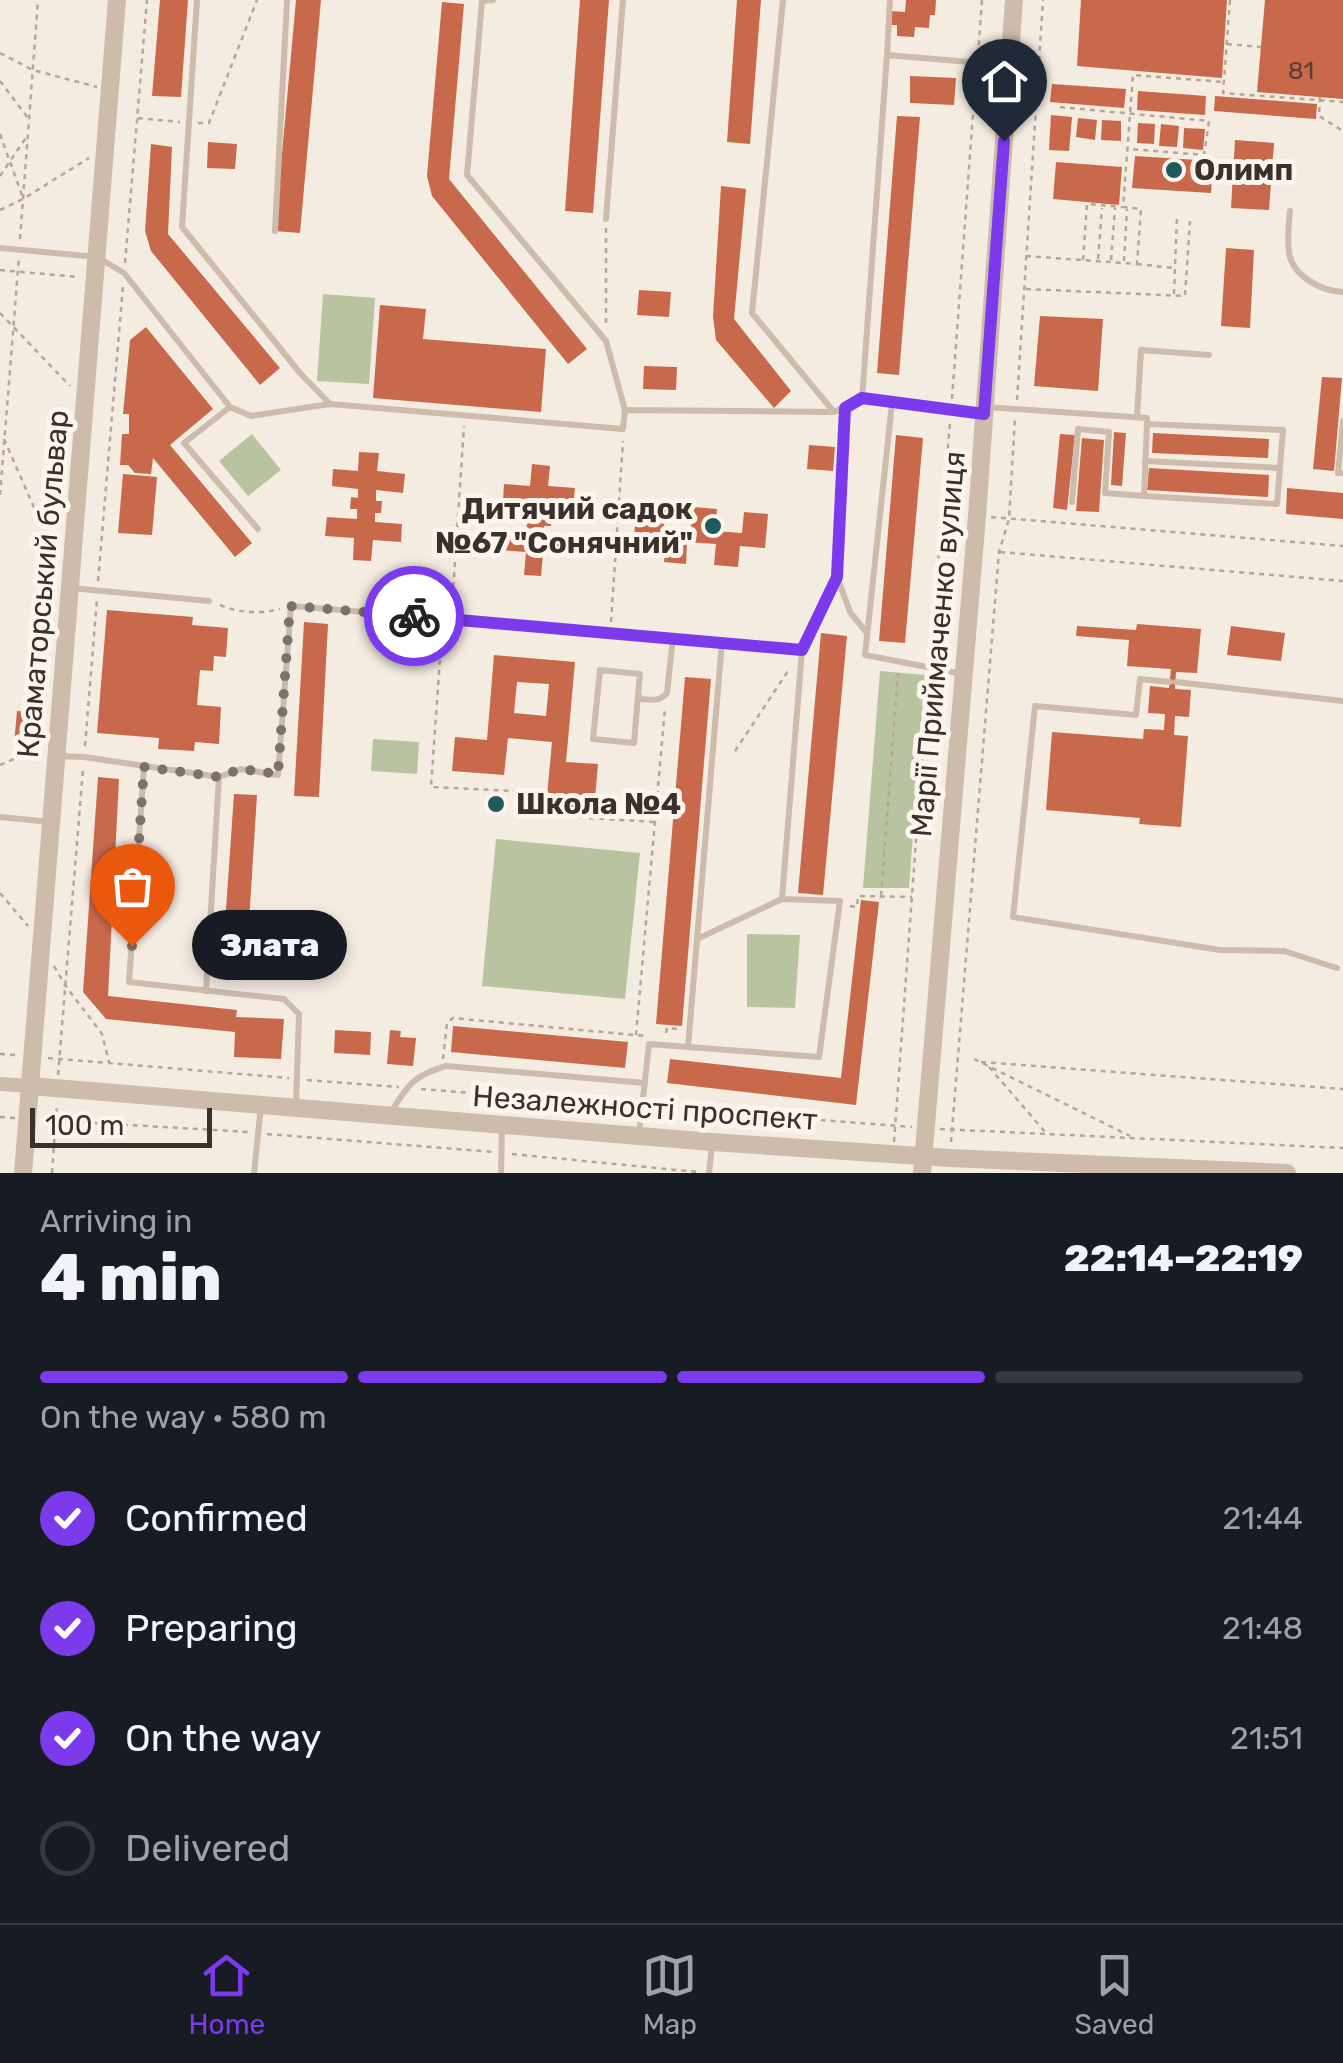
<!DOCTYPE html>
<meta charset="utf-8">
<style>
:root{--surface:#171b24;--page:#242831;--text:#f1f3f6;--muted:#9ea1a6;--line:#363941;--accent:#7c3aed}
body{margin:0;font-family:Rubik,sans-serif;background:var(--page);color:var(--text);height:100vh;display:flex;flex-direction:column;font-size:38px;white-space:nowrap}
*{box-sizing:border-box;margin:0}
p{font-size:32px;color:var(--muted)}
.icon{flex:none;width:55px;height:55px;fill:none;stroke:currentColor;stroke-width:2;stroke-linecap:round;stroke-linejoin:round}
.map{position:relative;height:1173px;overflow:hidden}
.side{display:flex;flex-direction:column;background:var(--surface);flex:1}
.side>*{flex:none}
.scale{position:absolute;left:30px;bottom:25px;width:182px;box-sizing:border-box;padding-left:10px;border:5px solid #3b302b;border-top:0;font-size:28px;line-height:35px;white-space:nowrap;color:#3b302b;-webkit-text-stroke:8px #fbf5ee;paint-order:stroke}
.pin{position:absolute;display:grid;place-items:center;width:85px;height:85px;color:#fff;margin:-102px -42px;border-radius:50% 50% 50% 0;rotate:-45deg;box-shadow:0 0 10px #0007}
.pin .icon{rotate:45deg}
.courier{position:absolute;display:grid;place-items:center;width:100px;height:100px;margin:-50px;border:8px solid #7c3aed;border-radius:50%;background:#fff;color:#222;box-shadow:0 2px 12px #0007}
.bubble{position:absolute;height:70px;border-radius:35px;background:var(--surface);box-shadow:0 5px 15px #0003;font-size:32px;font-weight:800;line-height:70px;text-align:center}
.summary em{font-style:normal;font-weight:800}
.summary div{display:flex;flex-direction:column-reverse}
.summary{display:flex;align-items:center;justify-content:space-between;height:170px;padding:0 40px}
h1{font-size:65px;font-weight:800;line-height:75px}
.bar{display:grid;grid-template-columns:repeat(4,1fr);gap:15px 10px;align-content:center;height:120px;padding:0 40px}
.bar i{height:12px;border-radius:8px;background:var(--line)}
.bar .current{background:var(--accent)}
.bar p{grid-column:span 4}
ol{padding:0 40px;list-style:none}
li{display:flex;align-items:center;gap:30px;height:110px}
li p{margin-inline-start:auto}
li .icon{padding:10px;border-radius:50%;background:var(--accent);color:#fff;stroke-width:4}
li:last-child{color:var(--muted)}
li i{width:55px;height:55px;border:5px solid var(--line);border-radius:50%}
.dock{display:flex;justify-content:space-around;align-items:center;height:140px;border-top:2px solid var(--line);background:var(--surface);font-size:28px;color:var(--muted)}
.dock a{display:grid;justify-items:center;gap:5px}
.dock .current{color:var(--accent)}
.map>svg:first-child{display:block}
</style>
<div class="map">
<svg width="1343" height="1173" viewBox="0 0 1343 1173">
<rect width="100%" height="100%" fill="#f4ebe1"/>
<path fill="#b8c4a0" d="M 323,294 L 375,298 L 369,384 L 317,381 Z
M 252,434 L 281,470 L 248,496 L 219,461 Z
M 880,671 L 925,675 L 909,888 L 863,888 Z
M 373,739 L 419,742 L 417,774 L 371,771 Z
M 496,839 L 640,853 L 625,999 L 482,986 Z
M 747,934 L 800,935 L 795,1008 L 747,1007 Z"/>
<path fill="#c8694b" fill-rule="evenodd" d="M 160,0 L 188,0 L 181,97 L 152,96 Z
M 296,0 L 321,0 L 300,233 L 275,231 Z
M 580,0 L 609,0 L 593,213 L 565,211 Z
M 737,0 L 761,0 L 750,144 L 727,142 Z
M 906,0 L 936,0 L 935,15 L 930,15 L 929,28 L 915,27 L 914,37 L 897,36 L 897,25 L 891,25 L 892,11 L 905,12 Z
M 1081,0 L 1227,0 L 1222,78 L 1077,66 Z
M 1265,0 L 1343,0 L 1343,99 L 1257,92 Z
M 442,2 L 464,4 L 449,179 L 587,349 L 568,364 L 432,196 L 427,176 Z
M 910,76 L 956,78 L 954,105 L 910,103 Z
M 1052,84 L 1126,89 L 1124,108 L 1050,102 Z
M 1138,91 L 1206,96 L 1205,115 L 1137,110 Z
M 1215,96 L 1317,104 L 1316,119 L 1214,111 Z
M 1051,115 L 1072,117 L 1069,151 L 1049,150 Z
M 897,116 L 920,117 L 899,375 L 877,373 Z
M 1078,118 L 1097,120 L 1095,140 L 1076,137 Z
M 1102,120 L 1121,121 L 1121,141 L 1101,140 Z
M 1138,123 L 1155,124 L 1154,144 L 1137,143 Z
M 1161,124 L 1179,126 L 1177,147 L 1159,146 Z
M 1184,128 L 1205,129 L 1203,150 L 1183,148 Z
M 1235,140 L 1274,143 L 1269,210 L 1231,208 Z
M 208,142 L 237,144 L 235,169 L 207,168 Z
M 151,144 L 172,147 L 168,234 L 280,368 L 260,385 L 151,251 L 145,231 Z
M 1135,156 L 1213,161 L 1211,193 L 1132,188 Z
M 1056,162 L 1122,167 L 1119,205 L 1053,199 Z
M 721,186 L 746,189 L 734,319 L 791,391 L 774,408 L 716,340 L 713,317 Z
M 1226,248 L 1254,250 L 1250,328 L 1221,326 Z
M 639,290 L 671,292 L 669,317 L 637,315 Z
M 380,305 L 426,309 L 423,339 L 546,349 L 541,412 L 373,398 Z
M 1040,316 L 1103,319 L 1098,391 L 1034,386 Z
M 146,327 L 213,409 L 170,445 L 252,543 L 235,557 L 153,458 L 151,474 L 135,473 L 128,465 L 120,465 L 122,434 L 129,434 L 129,414 L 123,414 L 130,340 Z
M 644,366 L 677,367 L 676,390 L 643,389 Z
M 1322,377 L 1342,378 L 1334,471 L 1313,469 Z
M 1114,432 L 1126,433 L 1122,486 L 1111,485 Z
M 1153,433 L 1269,439 L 1268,458 L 1152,453 Z
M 1060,434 L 1075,435 L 1067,510 L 1053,508 Z
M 896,435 L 923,438 L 905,643 L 879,641 Z
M 1082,438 L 1104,440 L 1099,512 L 1076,511 Z
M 809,445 L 835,447 L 833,471 L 807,469 Z
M 359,452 L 379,453 L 377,471 L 405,474 L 403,493 L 376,490 L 376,501 L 382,501 L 381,513 L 375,513 L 375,522 L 402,524 L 401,542 L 373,540 L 371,561 L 353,560 L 354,538 L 325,536 L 327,517 L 357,519 L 357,509 L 350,509 L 351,497 L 358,498 L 358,489 L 332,486 L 333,469 L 358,471 Z
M 532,464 L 550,466 L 548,486 L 575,488 L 573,507 L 546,505 L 545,513 L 552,514 L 551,526 L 544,526 L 543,536 L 572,539 L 570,556 L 543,554 L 541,576 L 524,575 L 526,552 L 498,550 L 500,532 L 526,534 L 527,524 L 523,524 L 524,512 L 529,512 L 529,503 L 503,501 L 504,484 L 530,486 Z
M 1149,468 L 1269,475 L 1268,497 L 1147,490 Z
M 123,474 L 157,477 L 152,535 L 118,533 Z
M 1287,488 L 1343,493 L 1343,519 L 1286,514 Z
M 637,503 L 666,506 L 664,527 L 691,530 L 693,507 L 717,509 L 715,531 L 742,533 L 744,512 L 768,514 L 765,548 L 740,546 L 738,567 L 714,565 L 716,544 L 687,542 L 686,564 L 664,562 L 666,540 L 634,537 Z
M 107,610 L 193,617 L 192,625 L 228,628 L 226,657 L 214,656 L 213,671 L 200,670 L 197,705 L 221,707 L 219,744 L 195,742 L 194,751 L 158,749 L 159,738 L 97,733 Z
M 304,622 L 328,624 L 319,797 L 294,796 Z
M 1137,624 L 1201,629 L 1197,673 L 1176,672 L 1175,689 L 1191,690 L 1189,717 L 1175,716 L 1174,735 L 1188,736 L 1181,827 L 1139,824 L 1140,818 L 1046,810 L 1052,732 L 1143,739 L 1144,729 L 1164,730 L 1165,714 L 1148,713 L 1150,686 L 1169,688 L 1171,669 L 1127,666 L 1129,640 L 1076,636 L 1077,626 L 1136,630 Z
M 1231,626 L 1285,633 L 1281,661 L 1227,655 Z
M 821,633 L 847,636 L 823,895 L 798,893 Z
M 494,655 L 575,662 L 566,762 L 598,764 L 594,810 L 546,806 L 552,742 L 508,738 L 504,775 L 452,771 L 455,737 L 487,740 ZM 517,682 L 549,684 L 546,716 L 514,713 Z
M 685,677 L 711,679 L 682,1026 L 656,1024 Z
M 17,711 L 44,713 L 41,745 L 14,744 Z
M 98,777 L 119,779 L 108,996 L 237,1010 L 236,1017 L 284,1019 L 281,1059 L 234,1057 L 235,1032 L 106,1019 L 83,992 Z
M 234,794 L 257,795 L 246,969 L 222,967 Z
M 861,900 L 879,902 L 856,1105 L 667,1083 L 670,1059 L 841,1078 Z
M 453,1026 L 628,1042 L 625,1068 L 451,1052 Z
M 335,1030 L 371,1032 L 370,1055 L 334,1053 Z
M 390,1030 L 401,1031 L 400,1037 L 416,1038 L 413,1066 L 387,1064 Z"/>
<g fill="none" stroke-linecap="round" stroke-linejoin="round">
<path stroke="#b9a596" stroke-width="2.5" stroke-dasharray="5 5" stroke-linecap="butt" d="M 1230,0 L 1223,93 L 1343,102
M 1227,44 L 1261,47
M 0,53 L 33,70 L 97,87
M 978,55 L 982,0
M 0,81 L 28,118
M 1320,97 L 1319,116 L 1343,131
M 1060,107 L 1209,121 L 1204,155 L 1130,149
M 138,118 L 180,122
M 198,123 L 209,123 L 257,0
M 0,134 L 23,198
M 0,176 L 27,136
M 0,210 L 23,199 L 89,158
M 606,228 L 606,325
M 20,239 L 38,0
M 1026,256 L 1137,264 L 1141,209 L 1123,207 L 1133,75 L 1224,82
M 1098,259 L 1102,208
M 1083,260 L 1087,204 L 1122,207
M 1111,260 L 1115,208
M 1124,261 L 1127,209
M 125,263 L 147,0
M 1137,264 L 1174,268
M 0,270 L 78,277
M 1026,289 L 1185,296 L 1190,221
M 1174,294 L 1177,214
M 0,313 L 70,386
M 952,399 L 976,73
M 1017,400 L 1043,0
M 4,439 L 57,560
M 0,495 L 19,257
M 991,517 L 1343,546
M 1000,552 L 1343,581
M 98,581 L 123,286
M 220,605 C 239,613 260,614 280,609
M 452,607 L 464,426
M 611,622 L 623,441
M 442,630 L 431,787 L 536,792 L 535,815 L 655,822
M 930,658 L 950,422
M 85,746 L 97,599
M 735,751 L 790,668
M 0,765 L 28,753 L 41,754
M 0,893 L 28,926
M 881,896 L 898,673
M 850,906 L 857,907 L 858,896 L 912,897
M 54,966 L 65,985 L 102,1034 L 109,1062
M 666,1033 L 667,1028 L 678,1029
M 636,1035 L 665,708
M 0,1054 L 15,1055
M 48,1058 L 289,1078
M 443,1059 L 447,1023 L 453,1018 L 645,1036
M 974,1059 L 1130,1136
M 981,1062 L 1343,1089
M 989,1067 L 1046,1133
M 58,1075 L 83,769
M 307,1080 L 399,1087
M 421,1089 L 633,1106
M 651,1107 L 912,1127
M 0,1117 L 15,1118
M 43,1120 L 249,1132
M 940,1129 L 1343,1148
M 267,1134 L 494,1152
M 894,1142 L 928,676
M 951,1142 L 999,552 L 1009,519 L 1015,418
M 512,1154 L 698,1172
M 52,1173 L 57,1103"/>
<path stroke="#cdbbac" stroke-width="6" d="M 197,0 L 182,227 L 300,373 L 330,404 L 623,429 L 625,410 L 606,341 L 467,175 L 482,1 L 493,0
M 783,0 L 752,313 L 834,412 L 862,399 L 892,403
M 890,0 L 887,55 L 1005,65
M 1290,211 C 1289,224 1287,239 1289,252 C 1292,276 1321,291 1343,292
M 606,219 L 623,0
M 275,231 L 287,0
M 0,248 L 97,257 L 124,273 L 230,407 L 251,416 L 330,404
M 862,399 L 887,55
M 230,407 L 184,443 L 258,529
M 986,407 L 1147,418 L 1147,424 L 1144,496 L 1277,504 L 1283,430 L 1147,424
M 625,410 L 833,412
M 1137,417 L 1141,350 L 1209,355
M 1343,421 L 1338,473 L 1343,473
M 1145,461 L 1280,468
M 1072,502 L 1078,429 L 1109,432 L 1105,493 L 1144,496
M 838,579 L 850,612 L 867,633
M 71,588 L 209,601
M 963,674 L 865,655 L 892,403 L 982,414
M 1170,682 L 1140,679 L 1136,715 L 1035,706 L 1013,917 L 1220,950 L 1284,951 L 1337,968
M 1176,682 L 1343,701
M 638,695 L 634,743 L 593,739 L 600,670 L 640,674 L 638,695 L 641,699 C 652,700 659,702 667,693 L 673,637
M 58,756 L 84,757 L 219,777 L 206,991
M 144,767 L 129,982 L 284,999 L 299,1014 L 296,1106
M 219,777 L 241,769 L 278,775 L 291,606 L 611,632 L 802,650 L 837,577 L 845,408
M 0,817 L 50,822
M 697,939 L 782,899 L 802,650
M 688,1047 L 722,642
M 392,1111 C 408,1084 415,1075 446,1066 L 645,1083
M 639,1134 L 649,1044 L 819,1057 L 840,901 L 782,899
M 254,1173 L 261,1106
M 501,1173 L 502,1125
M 709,1173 L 712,1144"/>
<path stroke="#cdbbac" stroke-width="14" d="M 0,1084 L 30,1086"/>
<path stroke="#cdbbac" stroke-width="18" d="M 30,1086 L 712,1142 L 950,1158 L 1287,1173
M 23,1173 L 117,0
M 922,1173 L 977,516 L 1014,0"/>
</g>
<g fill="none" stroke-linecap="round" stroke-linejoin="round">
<path stroke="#7c716b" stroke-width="10" stroke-dasharray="0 18" d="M 132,946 L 144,767 L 219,777 L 240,769 L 278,774 L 290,606 L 414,616"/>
<path stroke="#7c3aed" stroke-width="12" d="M 414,616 L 802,650 L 837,577 L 845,408 L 862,398 L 984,414 L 1004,141"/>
</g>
<g fill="#1f5a5e" stroke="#fbf5ee" stroke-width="4">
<circle cx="1174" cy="170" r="10"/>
<circle cx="713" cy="526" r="10"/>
<circle cx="496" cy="804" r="10"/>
</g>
<g text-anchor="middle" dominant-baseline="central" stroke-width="10" stroke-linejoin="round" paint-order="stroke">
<g font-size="25" fill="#5e3e33">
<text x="1301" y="70">81</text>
</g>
<g font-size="30" font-weight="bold" fill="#3b302b" stroke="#fbf5ee" text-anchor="start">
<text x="1194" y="170">Олимп</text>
<text x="693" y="509" text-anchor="end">Дитячий садок<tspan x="693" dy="34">№67 "Сонячний"</tspan></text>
<text x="516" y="804">Школа №4</text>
</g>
<g font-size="30" fill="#3b302b" stroke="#fbf5ee">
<text transform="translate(43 584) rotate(-85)">Краматорський бульвар</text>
<text transform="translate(938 644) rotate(-85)">Марії Приймаченко вулиця</text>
<text transform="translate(645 1108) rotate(4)">Незалежності проспект</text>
</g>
</g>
</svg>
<div class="scale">100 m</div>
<div class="pin" style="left:132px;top:946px;background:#ea580c"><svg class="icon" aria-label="bag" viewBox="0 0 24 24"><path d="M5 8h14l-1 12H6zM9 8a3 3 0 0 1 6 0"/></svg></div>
<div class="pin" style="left:1004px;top:141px;background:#1f2937"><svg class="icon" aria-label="home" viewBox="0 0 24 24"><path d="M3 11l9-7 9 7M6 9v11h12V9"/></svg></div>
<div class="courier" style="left:414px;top:616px"><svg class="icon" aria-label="bike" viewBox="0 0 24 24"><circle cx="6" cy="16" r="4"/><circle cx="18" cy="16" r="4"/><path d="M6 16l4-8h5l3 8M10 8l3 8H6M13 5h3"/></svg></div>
<div class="bubble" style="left:192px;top:910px;width:155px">Злата</div>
</div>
<section class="side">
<div class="summary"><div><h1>4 min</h1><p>Arriving in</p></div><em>22:14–22:19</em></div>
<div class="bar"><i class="current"></i><i class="current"></i><i class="current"></i><i></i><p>On the way · 580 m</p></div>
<ol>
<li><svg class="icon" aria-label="check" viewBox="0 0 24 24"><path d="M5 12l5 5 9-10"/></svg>Confirmed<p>21:44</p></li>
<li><svg class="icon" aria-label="check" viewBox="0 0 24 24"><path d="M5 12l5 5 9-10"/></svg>Preparing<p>21:48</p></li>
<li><svg class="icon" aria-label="check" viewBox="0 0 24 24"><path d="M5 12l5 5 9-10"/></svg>On the way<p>21:51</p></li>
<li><i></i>Delivered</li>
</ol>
</section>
<nav class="dock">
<a class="current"><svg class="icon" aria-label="home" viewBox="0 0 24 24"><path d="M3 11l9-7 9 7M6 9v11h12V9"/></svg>Home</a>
<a><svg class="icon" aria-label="map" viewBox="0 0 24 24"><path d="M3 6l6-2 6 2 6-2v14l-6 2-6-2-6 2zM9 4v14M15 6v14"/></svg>Map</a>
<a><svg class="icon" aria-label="saved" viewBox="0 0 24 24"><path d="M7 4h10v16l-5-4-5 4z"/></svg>Saved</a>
</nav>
